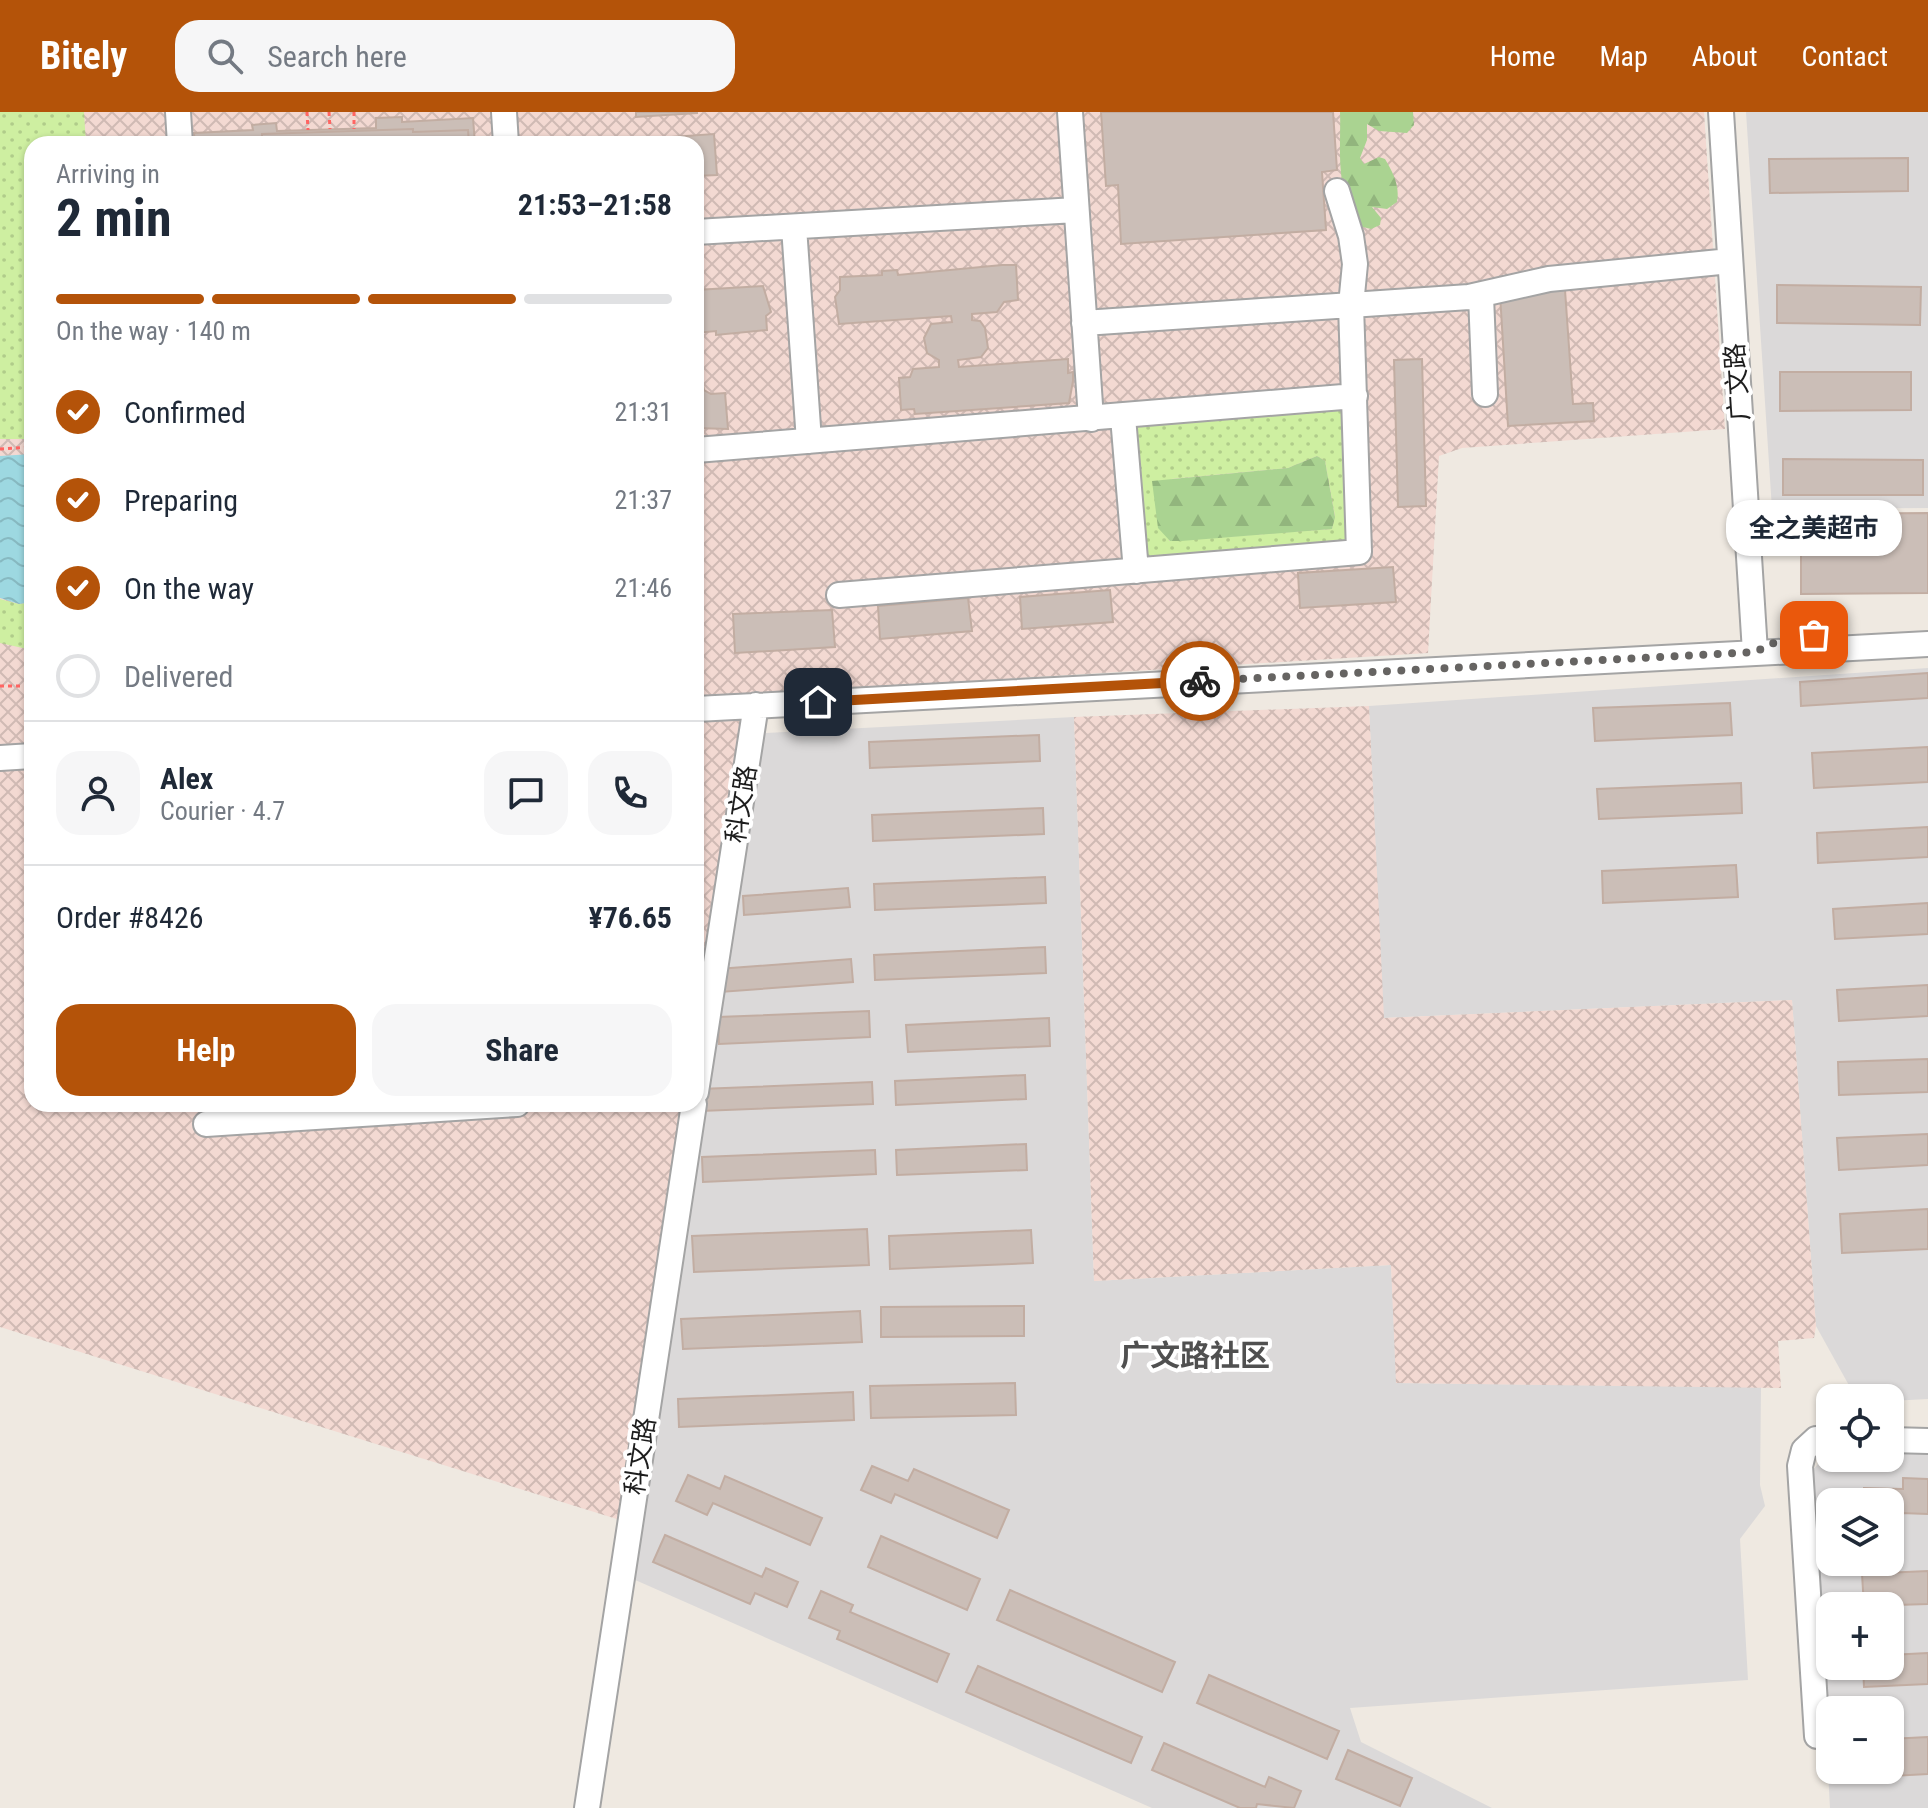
<!DOCTYPE html>
<meta charset="utf-8">
<style>
:root{--surface:#fff;--page:#f6f6f7;--text:#1f2937;--muted:#747a83;--line:#e0e1e3;--accent:#b45309}
body{margin:0;font-family:"Roboto Condensed","Noto Sans SC",sans-serif;background:var(--page);color:var(--text);height:100vh;display:flex;flex-direction:column;font-size:30px;white-space:nowrap}
*{box-sizing:border-box;margin:0}
p{font-size:26px;color:var(--muted)}
.icon{flex:none;width:44px;height:44px;fill:none;stroke:currentColor;stroke-width:2;stroke-linecap:round;stroke-linejoin:round}
.map{position:relative;flex:1;overflow:hidden}
.drawer{position:absolute;left:24px;top:24px;width:680px;height:976px;display:flex;flex-direction:column;background:var(--surface);border-radius:24px;box-shadow:0 2px 6px #0004}
.drawer>*{flex:none}
.fabs{position:absolute;left:1816px;top:1272px;display:grid;gap:16px}
.fabs a{display:grid;place-items:center;width:88px;height:88px;border-radius:16px;background:var(--surface);box-shadow:0 2px 6px #0004;font-size:40px}
.pin{position:absolute;display:grid;place-items:center;width:68px;height:68px;color:#fff;margin:-34px;border-radius:16px;box-shadow:0 4px 12px #0006}
.courier{position:absolute;display:grid;place-items:center;width:80px;height:80px;margin:-40px;border:6px solid #b45309;border-radius:50%;background:#fff;color:#222;box-shadow:0 2px 10px #0007}
.bubble{position:absolute;height:56px;border-radius:24px;background:var(--surface);box-shadow:0 2px 6px #0004;font-size:26px;font-weight:700;line-height:56px;text-align:center}
.summary em{font-style:normal;font-weight:700}
.summary div{display:flex;flex-direction:column-reverse}
.summary{display:flex;align-items:center;justify-content:space-between;height:136px;padding:0 32px}
h1{font-size:52px;font-weight:700;line-height:60px}
.bar{display:grid;grid-template-columns:repeat(4,1fr);gap:12px 8px;align-content:center;height:96px;padding:0 32px}
.bar i{height:10px;border-radius:6px;background:var(--line)}
.bar .active{background:var(--accent)}
.bar p{grid-column:span 4}
.line{display:flex;align-items:center;gap:20px;padding:0 32px;border-top:2px solid var(--line)}
.line div{flex:1}
.round{display:grid;place-items:center;flex:none;width:84px;height:84px;border-radius:24px;background:var(--page)}
ol{padding:0 32px;list-style:none}
li{display:flex;align-items:center;gap:24px;height:88px}
li p{margin-inline-start:auto}
li .icon{padding:8px;border-radius:50%;background:var(--accent);color:#fff;stroke-width:4}
li:last-child{color:var(--muted)}
li i{width:44px;height:44px;border:4px solid var(--line);border-radius:50%}
.action{display:flex;gap:16px;margin-top:auto;padding:16px 32px}
.action a{flex:1;height:92px;border-radius:24px;background:var(--accent);color:#fff;font-size:32px;font-weight:700;line-height:92px;text-align:center}
.action a+a{background:var(--page);color:var(--text)}
header{display:flex;align-items:center;gap:48px;box-sizing:border-box;height:112px;padding:0 40px;background:var(--accent);color:#fff}
header strong{font-size:38px}
nav{display:flex;gap:44px;margin-inline-start:auto;font-size:28px}
.search{width:560px;height:72px;background:var(--page);display:flex;align-items:center;gap:20px;box-sizing:border-box;padding:0 28px;border-radius:24px;color:var(--muted);font-size:30px}
.map>svg:first-child{display:block}
</style>
<header>
<strong>Bitely</strong>
<div class="search"><svg class="icon" aria-label="search" viewBox="0 0 24 24"><circle cx="10" cy="10" r="6"/><path d="M15 15l6 6"/></svg>Search here</div>
<nav><a>Home</a><a>Map</a><a>About</a><a>Contact</a></nav>
</header>
<div class="map">
<svg width="1928" height="1696" viewBox="0 0 1928 1696">
<defs>
<pattern id="military-cross-hatch" width="8" height="8" patternUnits="userSpaceOnUse" patternTransform="scale(2)"><rect width="8" height="8" fill="#f3d9d2"/><path d="M0 0l8 8M0 8l8-8" fill="none" stroke="#d0bab4"/></pattern>
<pattern id="grass-dots" width="8" height="8" patternUnits="userSpaceOnUse" patternTransform="scale(2)"><rect width="8" height="8" fill="#ceefa1"/><path d="M2 2h.1M6 6h.1" fill="none" stroke="#b0cc8a" stroke-width="1.8" stroke-linecap="round"/></pattern>
<pattern id="forest-firs" width="22" height="20" patternUnits="userSpaceOnUse" patternTransform="scale(2)"><rect width="22" height="20" fill="#aad391"/><path d="M5 1l3.5 6h-7zM16 11l3.5 6h-7z" fill="#92b57d"/></pattern>
<pattern id="water-waves" width="16" height="10" patternUnits="userSpaceOnUse" patternTransform="scale(2)"><rect width="16" height="10" fill="#9dd8e1"/><path d="M0 5q4-4 8 0t8 0" fill="none" stroke="#87b9c1"/></pattern>
</defs>
<rect width="100%" height="100%" fill="#efe9e1"/>
<path fill="#dbd9d9" fill-rule="evenodd" d="M 1746,0 L 1928,0 L 1928,396 L 1772,397 Z
M 1928,556 L 1928,1287 L 1890,1289 L 1890,1286 L 1856,1286 L 1816,1214 L 1792,888 L 1383,906 L 1369,594 Z
M 1074,605 L 1094,1169 L 1391,1153 L 1397,1271 L 1761,1275 L 1760,1373 L 1765,1394 L 1740,1427 L 1748,1568 L 1350,1596 L 1361,1630 L 1492,1696 L 1152,1696 L 633,1467 L 760,632 L 766,621 Z
M 1890,1336 L 1928,1337 L 1928,1696 L 1830,1696 L 1812,1359 L 1830,1338 L 1830,1346 L 1890,1346 ZM 1830,1390 L 1890,1390 L 1890,1450 L 1830,1450 ZM 1830,1494 L 1890,1494 L 1890,1554 L 1830,1554 ZM 1830,1598 L 1890,1598 L 1890,1658 L 1830,1658 Z"/>
<path fill="url(#military-cross-hatch)" d="M 0,0 L 1704,0 L 1725,317 L 1462,336 L 1439,344 L 1428,541 L 745,583 L 696,903 L 696,32 L 32,32 L 32,992 L 683,992 L 620,1408 L 0,1215 Z
M 1369,594 L 1384,906 L 1792,888 L 1816,1214 L 1814,1226 L 1778,1229 L 1781,1276 L 1396,1271 L 1391,1153 L 1094,1169 L 1074,605 Z"/>
<path fill="url(#grass-dots)" fill-rule="evenodd" d="M 0,0 L 84,0 L 86,32 L 32,32 L 32,327 L 0,327 Z
M 1347,291 L 1354,429 L 1147,453 L 1130,326 L 1139,307 ZM 1317,344 L 1325,349 L 1335,404 L 1332,417 L 1169,429 L 1171,367 L 1288,356 Z
M 0,487 L 19,492 L 32,490 L 32,538 L 0,531 Z"/>
<path fill="url(#forest-firs)" d="M 1340,0 L 1413,0 L 1414,13 L 1407,21 L 1379,19 L 1367,12 L 1367,28 L 1360,46 L 1364,52 L 1379,45 L 1385,47 C 1393,61 1400,73 1397,90 L 1387,97 L 1372,95 L 1381,106 L 1380,113 L 1371,117 L 1359,114 C 1356,102 1350,96 1346,85 C 1337,59 1341,27 1340,0 Z
M 1317,344 L 1325,349 L 1335,405 L 1332,417 L 1181,429 L 1170,429 L 1158,416 L 1152,369 L 1288,356 Z"/>
<path fill="url(#water-waves)" d="M 32,342 L 32,490 L 19,492 L 0,486 L 0,344 Z"/>
<path fill="#cbbeb7" stroke="#c2ada2" stroke-width="2" d="M 636,0 L 697,0 L 697,1 L 636,5 Z
M 1101,0 L 1333,0 L 1337,58 L 1322,60 L 1326,118 L 1121,132 L 1118,73 L 1106,74 Z
M 402,5 L 402,10 L 473,6 L 475,32 L 195,32 L 194,21 L 253,18 L 252,13 L 276,11 L 277,19 L 376,16 L 376,6 Z
M 413,17 L 413,20 L 468,18 L 469,32 L 205,32 L 204,29 L 262,26 L 262,22 Z
M 714,22 L 717,63 L 696,64 L 696,32 L 570,32 Z
M 1908,46 L 1908,79 L 1770,81 L 1769,47 Z
M 1002,153 L 1016,153 L 1018,188 L 1004,190 L 997,200 L 972,202 L 972,208 L 980,209 L 985,216 L 988,236 L 981,245 L 958,248 L 959,255 L 1068,247 L 1068,261 L 1073,260 L 1073,269 L 1069,291 L 915,302 L 914,297 L 901,298 L 899,266 L 910,265 L 913,257 L 939,255 L 939,248 L 927,241 L 924,226 L 931,212 L 952,210 L 951,204 L 839,212 L 835,185 L 840,178 L 840,165 L 882,163 L 882,159 L 897,158 L 898,163 Z
M 1777,173 L 1921,175 L 1920,213 L 1777,211 Z
M 763,174 L 771,200 L 766,204 L 767,218 L 716,223 L 716,219 L 696,221 L 696,178 Z
M 1565,178 L 1573,292 L 1593,291 L 1594,309 L 1508,314 L 1500,182 Z
M 1422,247 L 1426,394 L 1398,395 L 1394,248 Z
M 1780,260 L 1911,260 L 1911,298 L 1780,299 Z
M 696,273 L 703,273 L 704,278 L 711,282 L 725,281 L 728,317 L 696,316 Z
M 1783,347 L 1923,348 L 1923,383 L 1783,383 Z
M 1928,401 L 1928,481 L 1801,482 L 1801,402 Z
M 1393,455 L 1396,490 L 1300,496 L 1298,461 Z
M 1110,478 L 1113,510 L 1022,517 L 1020,485 Z
M 968,486 L 972,519 L 880,527 L 878,494 Z
M 832,498 L 835,535 L 735,541 L 733,502 Z
M 1928,561 L 1928,586 L 1801,594 L 1800,570 Z
M 1730,591 L 1732,623 L 1595,629 L 1593,596 Z
M 1039,623 L 1040,649 L 870,656 L 869,630 Z
M 1928,635 L 1928,670 L 1814,676 L 1812,641 Z
M 1741,671 L 1742,701 L 1599,707 L 1597,677 Z
M 1043,696 L 1044,722 L 873,729 L 872,703 Z
M 1928,715 L 1928,745 L 1818,751 L 1817,721 Z
M 1736,753 L 1738,785 L 1603,791 L 1602,759 Z
M 1045,765 L 1046,791 L 875,798 L 874,772 Z
M 848,776 L 850,795 L 744,803 L 743,784 Z
M 1928,791 L 1928,822 L 1835,827 L 1833,797 Z
M 1045,835 L 1046,861 L 875,868 L 874,843 Z
M 851,847 L 853,870 L 720,880 L 718,857 Z
M 1928,873 L 1928,904 L 1839,909 L 1837,878 Z
M 869,899 L 870,925 L 719,932 L 718,905 Z
M 1049,906 L 1050,934 L 908,940 L 906,913 Z
M 1928,947 L 1928,980 L 1839,983 L 1838,950 Z
M 1025,963 L 1026,987 L 896,993 L 895,969 Z
M 872,970 L 873,992 L 701,999 L 700,977 Z
M 1928,1022 L 1928,1053 L 1839,1058 L 1837,1026 Z
M 1026,1032 L 1027,1058 L 897,1063 L 896,1038 Z
M 875,1038 L 876,1062 L 703,1070 L 702,1045 Z
M 1928,1097 L 1928,1137 L 1842,1141 L 1840,1102 Z
M 867,1117 L 869,1153 L 694,1160 L 692,1124 Z
M 1031,1118 L 1033,1151 L 890,1157 L 889,1124 Z
M 1024,1194 L 1024,1224 L 881,1225 L 881,1195 Z
M 860,1199 L 862,1230 L 683,1237 L 681,1207 Z
M 1015,1271 L 1016,1303 L 871,1306 L 870,1274 Z
M 853,1280 L 854,1308 L 679,1315 L 678,1287 Z
M 872,1354 L 908,1369 L 914,1357 L 1009,1398 L 997,1426 L 895,1382 L 891,1391 L 861,1378 Z
M 688,1363 L 720,1377 L 725,1364 L 822,1406 L 810,1433 L 713,1391 L 707,1403 L 676,1389 Z
M 1903,1366 L 1928,1367 L 1928,1402 L 1901,1401 L 1901,1414 L 1890,1414 L 1890,1390 L 1864,1390 L 1864,1376 L 1903,1377 Z
M 665,1423 L 762,1465 L 766,1456 L 798,1470 L 787,1495 L 755,1481 L 750,1492 L 653,1450 Z
M 881,1424 L 980,1467 L 967,1498 L 868,1455 Z
M 1928,1459 L 1928,1492 L 1864,1494 L 1862,1462 Z
M 1010,1478 L 1175,1550 L 1162,1580 L 997,1508 Z
M 821,1479 L 853,1493 L 850,1500 L 949,1542 L 937,1570 L 837,1527 L 840,1519 L 809,1506 Z
M 1928,1541 L 1928,1572 L 1864,1575 L 1863,1554 L 1890,1554 L 1890,1543 Z
M 978,1554 L 1142,1625 L 1131,1651 L 966,1580 Z
M 1209,1563 L 1339,1619 L 1327,1647 L 1197,1591 Z
M 1928,1625 L 1928,1662 L 1874,1665 L 1874,1658 L 1890,1658 L 1890,1627 Z
M 1164,1631 L 1265,1675 L 1269,1665 L 1301,1679 L 1294,1696 L 1257,1692 L 1256,1696 L 1240,1696 L 1152,1658 Z
M 1348,1638 L 1412,1666 L 1400,1694 L 1336,1667 Z"/>
<g fill="none" stroke-linecap="round" stroke-linejoin="round">
<g stroke="#a4a4a4" stroke-width="28">
<path id="minor" d="M 178,0 L 180,32
M 504,0 L 506,32
M 1070,0 L 1091,307
M 1721,0 L 1755,540
M 794,115 L 809,329
M 696,120 L 1076,98
M 1481,184 L 1485,282
M 1084,211 L 1469,185 L 1549,167 L 1730,149
M 1123,305 L 1136,459
M 696,338 L 1355,284
M 839,483 L 1359,440 L 1351,193 L 1355,152 L 1351,124 L 1337,79
M 696,597 L 1928,532
M 0,646 L 32,644
M 696,980 L 756,593
M 206,1012 L 517,992
M 1890,1328 L 1928,1329
M 1817,1624 L 1800,1354 L 1804,1338 L 1816,1327 L 1830,1327
M 587,1696 L 694,992"/>
</g>
<path stroke="#ff6562" stroke-width="3" stroke-dasharray="4 4" stroke-linecap="butt" d="M 307,0 L 308,18
M 329,0 L 330,17
M 354,0 L 354,17
M 0,337 L 32,335
M 0,574 L 32,574"/>
<use href="#minor" stroke="#fff" stroke-width="24"/>
</g>
<g fill="none" stroke-linecap="round" stroke-linejoin="round">
<path stroke="#666462" stroke-width="8" stroke-dasharray="0 14.4" d="M 1200,569 L 1755,540 L 1786,525 L 1814,523"/>
<path stroke="#b45309" stroke-width="10" d="M 818,590 L 1200,569"/>
</g>
<g text-anchor="middle" dominant-baseline="central" stroke-width="8" stroke-linejoin="round" paint-order="stroke">
<g font-size="26" fill="#1d1d1d" stroke="#fff">
<text transform="translate(1737 270) rotate(-94)">广文路</text>
<text transform="translate(741 692) rotate(-81)">科文路</text>
<text transform="translate(640 1344) rotate(-81)">科文路</text>
</g>
<g font-size="30" font-weight="bold" fill="#505050" stroke="#fff">
<text x="1195" y="1243">广文路社区</text>
</g>
</g>
</svg>
<div class="fabs">
<a><svg class="icon" aria-label="locate" viewBox="0 0 24 24"><circle cx="12" cy="12" r="6"/><path d="M12 2v4M12 18v4M2 12h4M18 12h4"/></svg></a>
<a><svg class="icon" aria-label="layers" viewBox="0 0 24 24"><path d="M12 4l9 5-9 5-9-5zM3 14l9 5 9-5"/></svg></a>
<a>+</a>
<a>−</a>
</div>
<div class="pin" style="left:1814px;top:523px;background:#ea580c"><svg class="icon" aria-label="bag" viewBox="0 0 24 24"><path d="M5 8h14l-1 12H6zM9 8a3 3 0 0 1 6 0"/></svg></div>
<div class="pin" style="left:818px;top:590px;background:#1f2937"><svg class="icon" aria-label="home" viewBox="0 0 24 24"><path d="M3 11l9-7 9 7M6 9v11h12V9"/></svg></div>
<div class="courier" style="left:1200px;top:569px"><svg class="icon" aria-label="bike" viewBox="0 0 24 24"><circle cx="6" cy="16" r="4"/><circle cx="18" cy="16" r="4"/><path d="M6 16l4-8h5l3 8M10 8l3 8H6M13 5h3"/></svg></div>
<div class="bubble" style="left:1726px;top:388px;width:176px">全之美超市</div>
<section class="drawer">
<div class="summary"><div><h1>2 min</h1><p>Arriving in</p></div><em>21:53–21:58</em></div>
<div class="bar"><i class="active"></i><i class="active"></i><i class="active"></i><i></i><p>On the way · 140 m</p></div>
<ol>
<li><svg class="icon" aria-label="check" viewBox="0 0 24 24"><path d="M5 12l5 5 9-10"/></svg>Confirmed<p>21:31</p></li>
<li><svg class="icon" aria-label="check" viewBox="0 0 24 24"><path d="M5 12l5 5 9-10"/></svg>Preparing<p>21:37</p></li>
<li><svg class="icon" aria-label="check" viewBox="0 0 24 24"><path d="M5 12l5 5 9-10"/></svg>On the way<p>21:46</p></li>
<li><i></i>Delivered</li>
</ol>
<div class="line" style="height:144px"><a class="round"><svg class="icon" aria-label="person" viewBox="0 0 24 24"><circle cx="12" cy="8" r="4"/><path d="M4 21q1-7 8-7t8 7"/></svg></a><div><b>Alex</b><p>Courier · 4.7</p></div><a class="round"><svg class="icon" aria-label="chat" viewBox="0 0 24 24"><path d="M4 5h16v11H9l-5 4z"/></svg></a><a class="round"><svg class="icon" aria-label="phone" viewBox="0 0 24 24"><path d="M5 4h4l2 5-3 2q2 4 5 5l2-3 5 2v4C11 20 4 13 5 4z"/></svg></a></div>
<div class="line" style="height:104px"><div>Order #8426</div><b>¥76.65</b></div>
<div class="action"><a>Help</a><a>Share</a></div>
</section>
</div>
